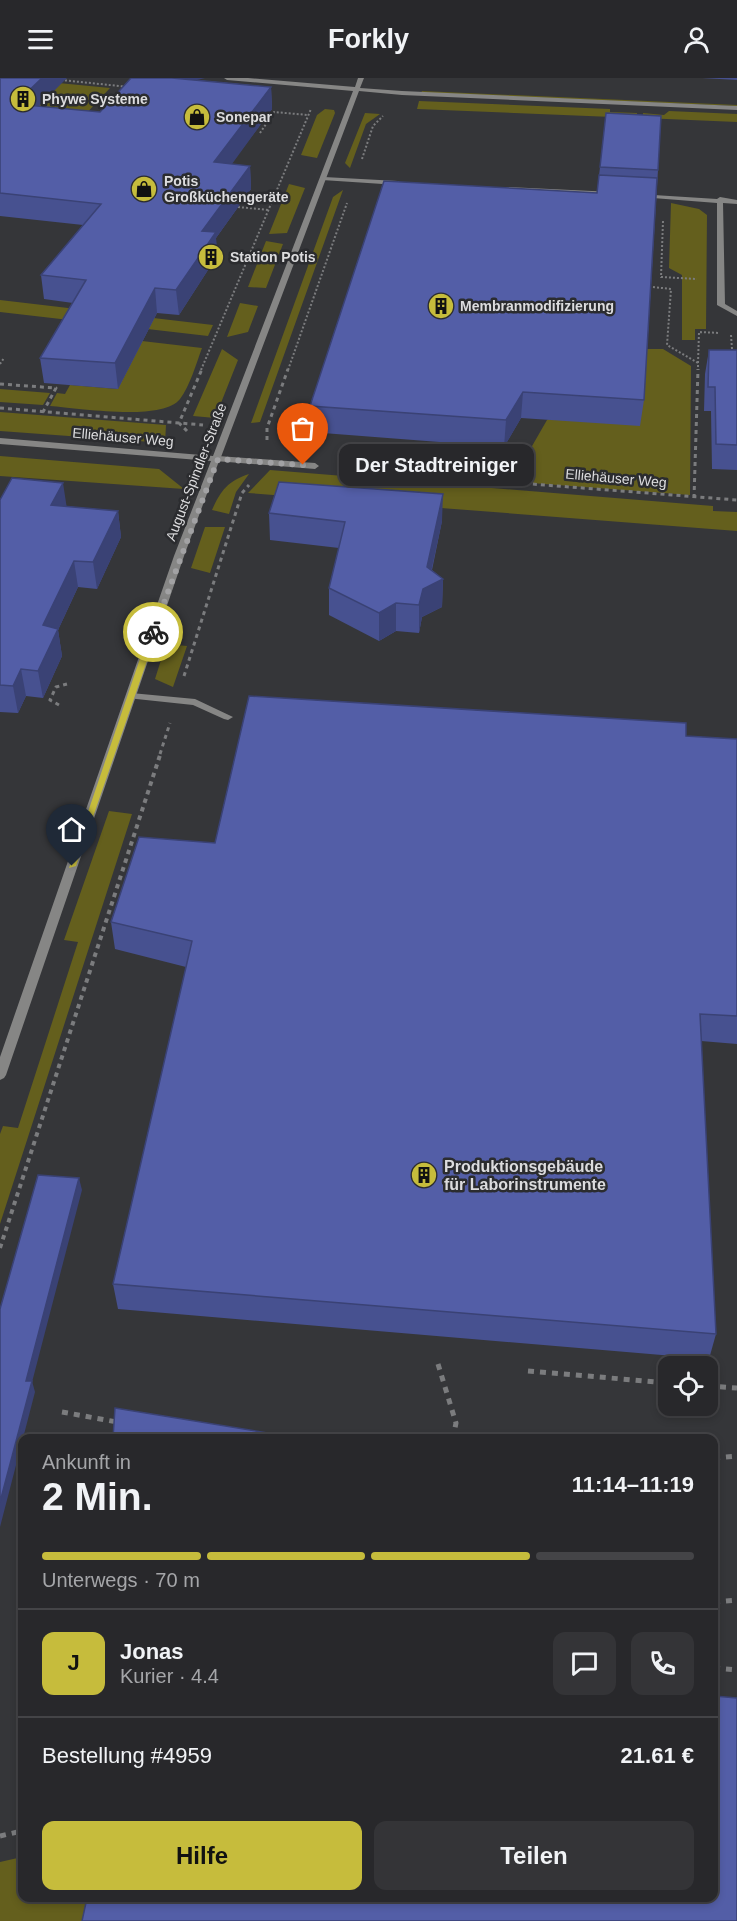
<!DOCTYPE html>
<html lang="de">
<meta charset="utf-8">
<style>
:root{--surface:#28282b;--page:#343437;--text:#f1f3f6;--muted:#a5a6a9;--line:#444447;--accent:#c6bc3c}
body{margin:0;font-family:Helvetica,sans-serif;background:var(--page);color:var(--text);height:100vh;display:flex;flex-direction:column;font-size:22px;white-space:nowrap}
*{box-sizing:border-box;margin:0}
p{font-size:20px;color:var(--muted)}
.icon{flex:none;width:33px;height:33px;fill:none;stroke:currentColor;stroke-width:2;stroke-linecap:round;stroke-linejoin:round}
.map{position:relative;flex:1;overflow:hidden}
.side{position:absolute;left:18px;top:1356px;width:700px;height:468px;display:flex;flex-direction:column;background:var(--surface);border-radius:12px;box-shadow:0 3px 9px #0003,0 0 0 2px var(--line)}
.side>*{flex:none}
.controls{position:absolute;left:658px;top:1278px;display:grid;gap:12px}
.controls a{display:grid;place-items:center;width:60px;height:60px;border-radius:12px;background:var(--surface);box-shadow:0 3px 9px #0003,0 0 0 2px var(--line);font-size:30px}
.pin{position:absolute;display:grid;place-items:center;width:51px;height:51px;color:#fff;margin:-62px -26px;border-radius:50% 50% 50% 0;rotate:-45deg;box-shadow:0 0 6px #0007}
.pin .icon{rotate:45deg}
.courier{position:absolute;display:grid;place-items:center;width:60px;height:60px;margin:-30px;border:4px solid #c6bc3c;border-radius:50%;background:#fff;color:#222;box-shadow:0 2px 8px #0007}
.bubble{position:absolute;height:42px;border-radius:12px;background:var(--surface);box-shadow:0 3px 9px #0003,0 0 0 2px var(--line);font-size:20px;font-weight:800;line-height:42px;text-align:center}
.overview em{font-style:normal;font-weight:800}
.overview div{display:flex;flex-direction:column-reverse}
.overview{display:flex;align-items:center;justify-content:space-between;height:102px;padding:0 24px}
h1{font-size:39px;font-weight:800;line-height:45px}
.bar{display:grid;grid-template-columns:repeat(4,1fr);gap:9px 6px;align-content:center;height:72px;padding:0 24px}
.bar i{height:8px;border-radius:4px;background:var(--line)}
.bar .active{background:var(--accent)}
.bar p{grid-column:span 4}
.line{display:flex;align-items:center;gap:15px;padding:0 24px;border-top:2px solid var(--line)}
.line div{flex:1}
.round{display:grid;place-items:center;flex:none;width:63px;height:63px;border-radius:12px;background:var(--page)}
.button{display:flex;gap:12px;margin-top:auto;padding:12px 24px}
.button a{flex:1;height:69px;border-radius:12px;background:var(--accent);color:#111;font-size:24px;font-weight:800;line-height:69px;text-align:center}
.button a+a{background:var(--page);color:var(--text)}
header{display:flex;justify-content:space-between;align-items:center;height:78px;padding:0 24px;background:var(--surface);font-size:27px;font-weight:800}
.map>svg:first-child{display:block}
</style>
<header><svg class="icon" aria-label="menu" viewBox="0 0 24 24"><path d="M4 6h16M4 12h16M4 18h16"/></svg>Forkly<svg class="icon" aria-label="person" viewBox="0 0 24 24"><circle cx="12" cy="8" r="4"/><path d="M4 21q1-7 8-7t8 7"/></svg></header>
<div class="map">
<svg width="737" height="1843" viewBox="0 0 737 1843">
<rect width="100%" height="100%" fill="#353639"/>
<path fill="#645f1d" d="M 7,0 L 110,10 L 0,128 L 0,29 Z
M 422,13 L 737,27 L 737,28 L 421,15 Z
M 419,23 L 610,31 L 610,34 L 637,35 L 637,40 L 417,31 Z
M 325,31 L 334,32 L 335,35 L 317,80 L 301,77 L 317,37 Z
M 669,33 L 737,36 L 737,44 L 643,40 L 643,35 L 664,37 Z
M 365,35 L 380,36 L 366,46 L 350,90 L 345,85 Z
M 289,106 L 305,110 L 287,155 L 269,156 Z
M 343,112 L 260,344 L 251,345 L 333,119 Z
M 671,125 L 699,131 L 707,137 L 706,251 L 695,251 L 695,262 L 682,262 L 682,197 L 669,190 Z
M 266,163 L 283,166 L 266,210 L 248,209 Z
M 0,222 L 213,247 L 208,258 L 0,234 Z
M 240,225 L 258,228 L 248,254 L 227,259 Z
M 99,258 L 202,270 C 196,286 190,308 180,321 C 162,344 78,330 50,328 L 57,315 L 65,316 L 70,307 L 118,311 Z
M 222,271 L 238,282 L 215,340 L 193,338 Z
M 645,271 L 663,271 L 691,288 L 690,417 L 531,405 L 441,383 L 443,376 L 524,382 L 547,342 Z
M 0,311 L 50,315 L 43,327 L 0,324 Z
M 0,334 L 166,347 L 165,365 L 0,353 Z
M 0,378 L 159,391 L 184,411 L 0,398 Z
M 270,392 L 713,428 L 713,433 L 737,434 L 737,453 L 248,415 Z
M 249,396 L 236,414 L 229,436 L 212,432 C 221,412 228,403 249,396 Z
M 205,449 L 225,449 L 210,495 L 191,490 Z
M 166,566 L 187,568 L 173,609 L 155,601 Z
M 109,733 L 132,736 L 0,1146 L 0,1056 L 3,1048 L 18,1050 L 78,864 L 64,862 Z
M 22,1779 L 22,1820 L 99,1820 L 95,1843 L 0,1843 L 0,1784 Z"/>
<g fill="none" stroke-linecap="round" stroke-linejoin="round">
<path stroke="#7b7c7e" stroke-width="2" stroke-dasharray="2 2" stroke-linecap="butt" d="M 61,2 L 129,9
M 260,55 L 274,34 L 308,37
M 362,81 L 373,48 L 383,38
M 238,129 L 269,132
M 663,143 L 661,199 L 697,201
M 653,209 L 671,211 L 667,267 L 698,285 L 698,292
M 731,257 L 732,271 L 737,279
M 698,285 L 699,254 L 720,255
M 0,286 L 4,280
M 201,292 L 311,31
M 288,292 L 347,125"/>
<path stroke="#7b7c7e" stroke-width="3" stroke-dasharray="4 4" stroke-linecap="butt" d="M 0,306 L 56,310 L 43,334
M 0,330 L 203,347
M 187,353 L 179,345 L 202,291
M 267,362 L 267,350 L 288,291
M 493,403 L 737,422
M 694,420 L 698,291
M 184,598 L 242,415 L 249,407
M 59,627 L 50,622 L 56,609 L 67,606
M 160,676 L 170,645"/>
<path stroke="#7b7c7e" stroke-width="4" stroke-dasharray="4.5 4.5" stroke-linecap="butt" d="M 0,1170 L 161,674"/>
<path stroke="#7b7c7e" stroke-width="5" stroke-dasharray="6 6" stroke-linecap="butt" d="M 438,1286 L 456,1345 L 453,1360
M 528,1293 L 669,1305
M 708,1308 L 737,1310
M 62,1334 L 117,1344
M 714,1380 L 737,1378
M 714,1524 L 737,1522
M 714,1590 L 737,1592
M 0,1758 L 22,1753"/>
<path fill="#868685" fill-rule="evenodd" d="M 324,99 L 398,103 L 401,105 L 398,107 L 322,102 L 321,101 Z
M 506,109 L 613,114 L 616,116 L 613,118 L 508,112 L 505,110 Z
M 638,116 L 717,121 L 720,119 L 737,122 L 737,126 L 723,125 L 725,226 L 737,233 L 737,238 L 717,227 L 717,125 L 640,119 L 637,117 Z
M 218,378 L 315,385 L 319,388 L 315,391 L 215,383 L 215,379 Z
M 131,615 L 195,621 L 233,639 L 228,642 L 224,641 L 193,627 L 127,620 L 126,618 Z"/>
<path fill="#868685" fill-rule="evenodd" d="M 224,0 L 248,0 L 355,9 L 358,0 L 364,0 L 360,10 L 402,13 L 737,28 L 737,32 L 402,17 L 359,13 L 221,379 L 222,381 L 219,383 L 184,478 L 6,997 L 4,1000 L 0,1002 L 0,979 L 174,478 L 211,383 L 0,366 L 0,360 L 213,378 L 353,13 L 227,2 Z"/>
</g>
<path fill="#475190" d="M 0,0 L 39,28 L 100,34 L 196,2 L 271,9 L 272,31 L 231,86 L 250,88 L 251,111 L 216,160 L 217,178 L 179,237 L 157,235 L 118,311 L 44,305 L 40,280 L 73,225 L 44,221 L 41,197 L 83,147 L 0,138 Z
M 702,0 L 737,0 L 737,2 Z
M 600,89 L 658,92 L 644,322 L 640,348 L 521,340 L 504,369 L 310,354 L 310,328 L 597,115 Z
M 709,272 L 737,272 L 737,392 L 712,391 L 711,333 L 704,333 L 705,296 Z
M 0,422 L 118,433 L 121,459 L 97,511 L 78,509 L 58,552 L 62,578 L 43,620 L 26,618 L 18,635 L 0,634 Z
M 269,435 L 442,443 L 432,492 L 443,501 L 442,529 L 422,539 L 419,555 L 396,553 L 379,563 L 329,537 L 329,510 L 339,470 L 270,462 Z
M 686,658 L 737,661 L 737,966 L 701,963 L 716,1256 L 709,1281 L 118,1231 L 113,1206 L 186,889 L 115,871 L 111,844 L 215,765 Z"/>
<path fill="#3a4275" d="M 42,0 L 67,0 L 19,48 L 15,26 Z
M 136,0 L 205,0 L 138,17 Z
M 271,9 L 272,31 L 216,108 L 214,84 Z
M 250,88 L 251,111 L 216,160 L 217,178 L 179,237 L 176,212 L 202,153 Z
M 155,210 L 157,235 L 118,311 L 115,285 Z
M 523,314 L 521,340 L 504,369 L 506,342 Z
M 63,405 L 67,431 L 51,427 Z
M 443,416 L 442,443 L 428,508 L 443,501 L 442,529 L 422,539 L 419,555 L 419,527 Z
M 118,433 L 121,459 L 97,511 L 93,484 Z
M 74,483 L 78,509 L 58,552 L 62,578 L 43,620 L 38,593 L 43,547 Z
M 396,525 L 396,553 L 379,563 L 379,535 Z
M 21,591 L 26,618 L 18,635 L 13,608 Z
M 79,1100 L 82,1112 L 30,1312 L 32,1303 L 35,1314 L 0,1449 L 0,1424 L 26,1303 Z"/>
<path fill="#535ea7" stroke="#3a4275" stroke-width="1.5" d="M 0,0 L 42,0 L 15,26 L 100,34 L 131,0 L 172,0 L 271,9 L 214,84 L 250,88 L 202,153 L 216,154 L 176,212 L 155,210 L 115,285 L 40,280 L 86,202 L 41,197 L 101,126 L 0,115 Z
M 606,35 L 661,38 L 658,92 L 600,89 Z
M 599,97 L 657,100 L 644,322 L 523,314 L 506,342 L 310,328 L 384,103 L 597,115 Z
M 709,272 L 737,272 L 737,367 L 716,366 L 715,309 L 708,309 Z
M 12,400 L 63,405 L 51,427 L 118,433 L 93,484 L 74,483 L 43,547 L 58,551 L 38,593 L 21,591 L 13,608 L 0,607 L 0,422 Z
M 279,404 L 443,416 L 427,489 L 443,501 L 423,511 L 419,527 L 396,525 L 379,535 L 329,510 L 345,444 L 269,435 Z
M 249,618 L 686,645 L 686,658 L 737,661 L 737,938 L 700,936 L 716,1256 L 113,1206 L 192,863 L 111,844 L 139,759 L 215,765 Z
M 38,1097 L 79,1100 L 26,1303 L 32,1303 L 0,1424 L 0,1231 Z
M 115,1330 L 298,1360 L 113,1360 Z
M 714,1618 L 737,1620 L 737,1843 L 82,1843 L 87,1820 L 714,1820 Z"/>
<path fill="#c6bc3c" d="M 153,552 L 157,554 L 76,788 L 69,790 L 149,554 Z"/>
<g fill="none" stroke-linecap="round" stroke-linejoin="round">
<path stroke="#a2a2a4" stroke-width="6" stroke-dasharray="0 10.8" d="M 153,554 L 218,381 L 303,387"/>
</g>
<defs>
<g id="building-disc" transform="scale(1.35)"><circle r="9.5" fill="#c6bc3c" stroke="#2b2c2f"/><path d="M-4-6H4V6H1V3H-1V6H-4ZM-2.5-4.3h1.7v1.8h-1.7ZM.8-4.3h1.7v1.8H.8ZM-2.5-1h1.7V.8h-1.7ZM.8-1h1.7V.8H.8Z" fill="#111"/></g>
<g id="shop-disc" transform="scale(1.35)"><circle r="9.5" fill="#c6bc3c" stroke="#2b2c2f"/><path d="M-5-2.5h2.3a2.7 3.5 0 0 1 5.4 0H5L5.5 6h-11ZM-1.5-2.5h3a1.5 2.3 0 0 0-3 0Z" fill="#111"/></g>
</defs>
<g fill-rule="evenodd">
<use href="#building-disc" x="23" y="21"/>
<use href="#shop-disc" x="197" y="39"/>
<use href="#shop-disc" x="144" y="111"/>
<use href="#building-disc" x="211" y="179"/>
<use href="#building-disc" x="441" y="228"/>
<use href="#building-disc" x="424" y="1097"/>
</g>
<g text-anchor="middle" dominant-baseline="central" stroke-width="5" stroke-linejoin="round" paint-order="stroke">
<g font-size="14" font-weight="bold" fill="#dcdcde" stroke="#2b2c2f" text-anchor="start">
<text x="42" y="21">Phywe Systeme</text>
<text x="216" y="39">Sonepar</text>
<text x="164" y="103">Potis<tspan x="164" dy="16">Großküchengeräte</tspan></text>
<text x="230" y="179">Station Potis</text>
<text x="460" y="228">Membranmodifizierung</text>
</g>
<g font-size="14" fill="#dcdcde" stroke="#2b2c2f">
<text transform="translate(123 359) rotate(5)">Elliehäuser Weg</text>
<text transform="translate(196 394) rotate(-69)">August-Spindler-Straße</text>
<text transform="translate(616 400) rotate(5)">Elliehäuser Weg</text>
</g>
<g font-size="16" font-weight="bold" fill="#dcdcde" stroke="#2b2c2f" text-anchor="start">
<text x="444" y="1088">Produktionsgebäude<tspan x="444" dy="18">für Laborinstrumente</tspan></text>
</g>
</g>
</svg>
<div class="controls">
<a><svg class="icon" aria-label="locate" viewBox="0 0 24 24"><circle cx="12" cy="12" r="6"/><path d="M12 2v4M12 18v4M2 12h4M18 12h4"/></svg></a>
</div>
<div class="pin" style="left:303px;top:387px;background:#ea580c"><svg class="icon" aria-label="bag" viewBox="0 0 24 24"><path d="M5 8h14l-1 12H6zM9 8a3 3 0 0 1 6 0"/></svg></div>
<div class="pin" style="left:72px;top:788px;background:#1f2937"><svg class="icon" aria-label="home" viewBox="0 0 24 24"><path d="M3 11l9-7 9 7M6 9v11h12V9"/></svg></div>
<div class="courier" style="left:153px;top:554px"><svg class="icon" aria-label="bike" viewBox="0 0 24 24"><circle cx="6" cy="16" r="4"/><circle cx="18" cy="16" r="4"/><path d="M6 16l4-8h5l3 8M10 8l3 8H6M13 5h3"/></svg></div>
<div class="bubble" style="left:339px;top:366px;width:195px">Der Stadtreiniger</div>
<section class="side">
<div class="overview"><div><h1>2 Min.</h1><p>Ankunft in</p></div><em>11:14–11:19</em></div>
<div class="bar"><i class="active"></i><i class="active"></i><i class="active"></i><i></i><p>Unterwegs · 70 m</p></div>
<div class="line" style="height:108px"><b class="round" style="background:var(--accent);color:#111">J</b><div><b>Jonas</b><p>Kurier · 4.4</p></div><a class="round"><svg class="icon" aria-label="chat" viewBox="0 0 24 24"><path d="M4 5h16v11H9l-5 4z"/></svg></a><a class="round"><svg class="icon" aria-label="phone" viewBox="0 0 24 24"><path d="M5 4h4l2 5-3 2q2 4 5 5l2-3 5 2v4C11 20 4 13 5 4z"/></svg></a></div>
<div class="line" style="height:78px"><div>Bestellung #4959</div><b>21.61 €</b></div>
<div class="button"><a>Hilfe</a><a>Teilen</a></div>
</section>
</div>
